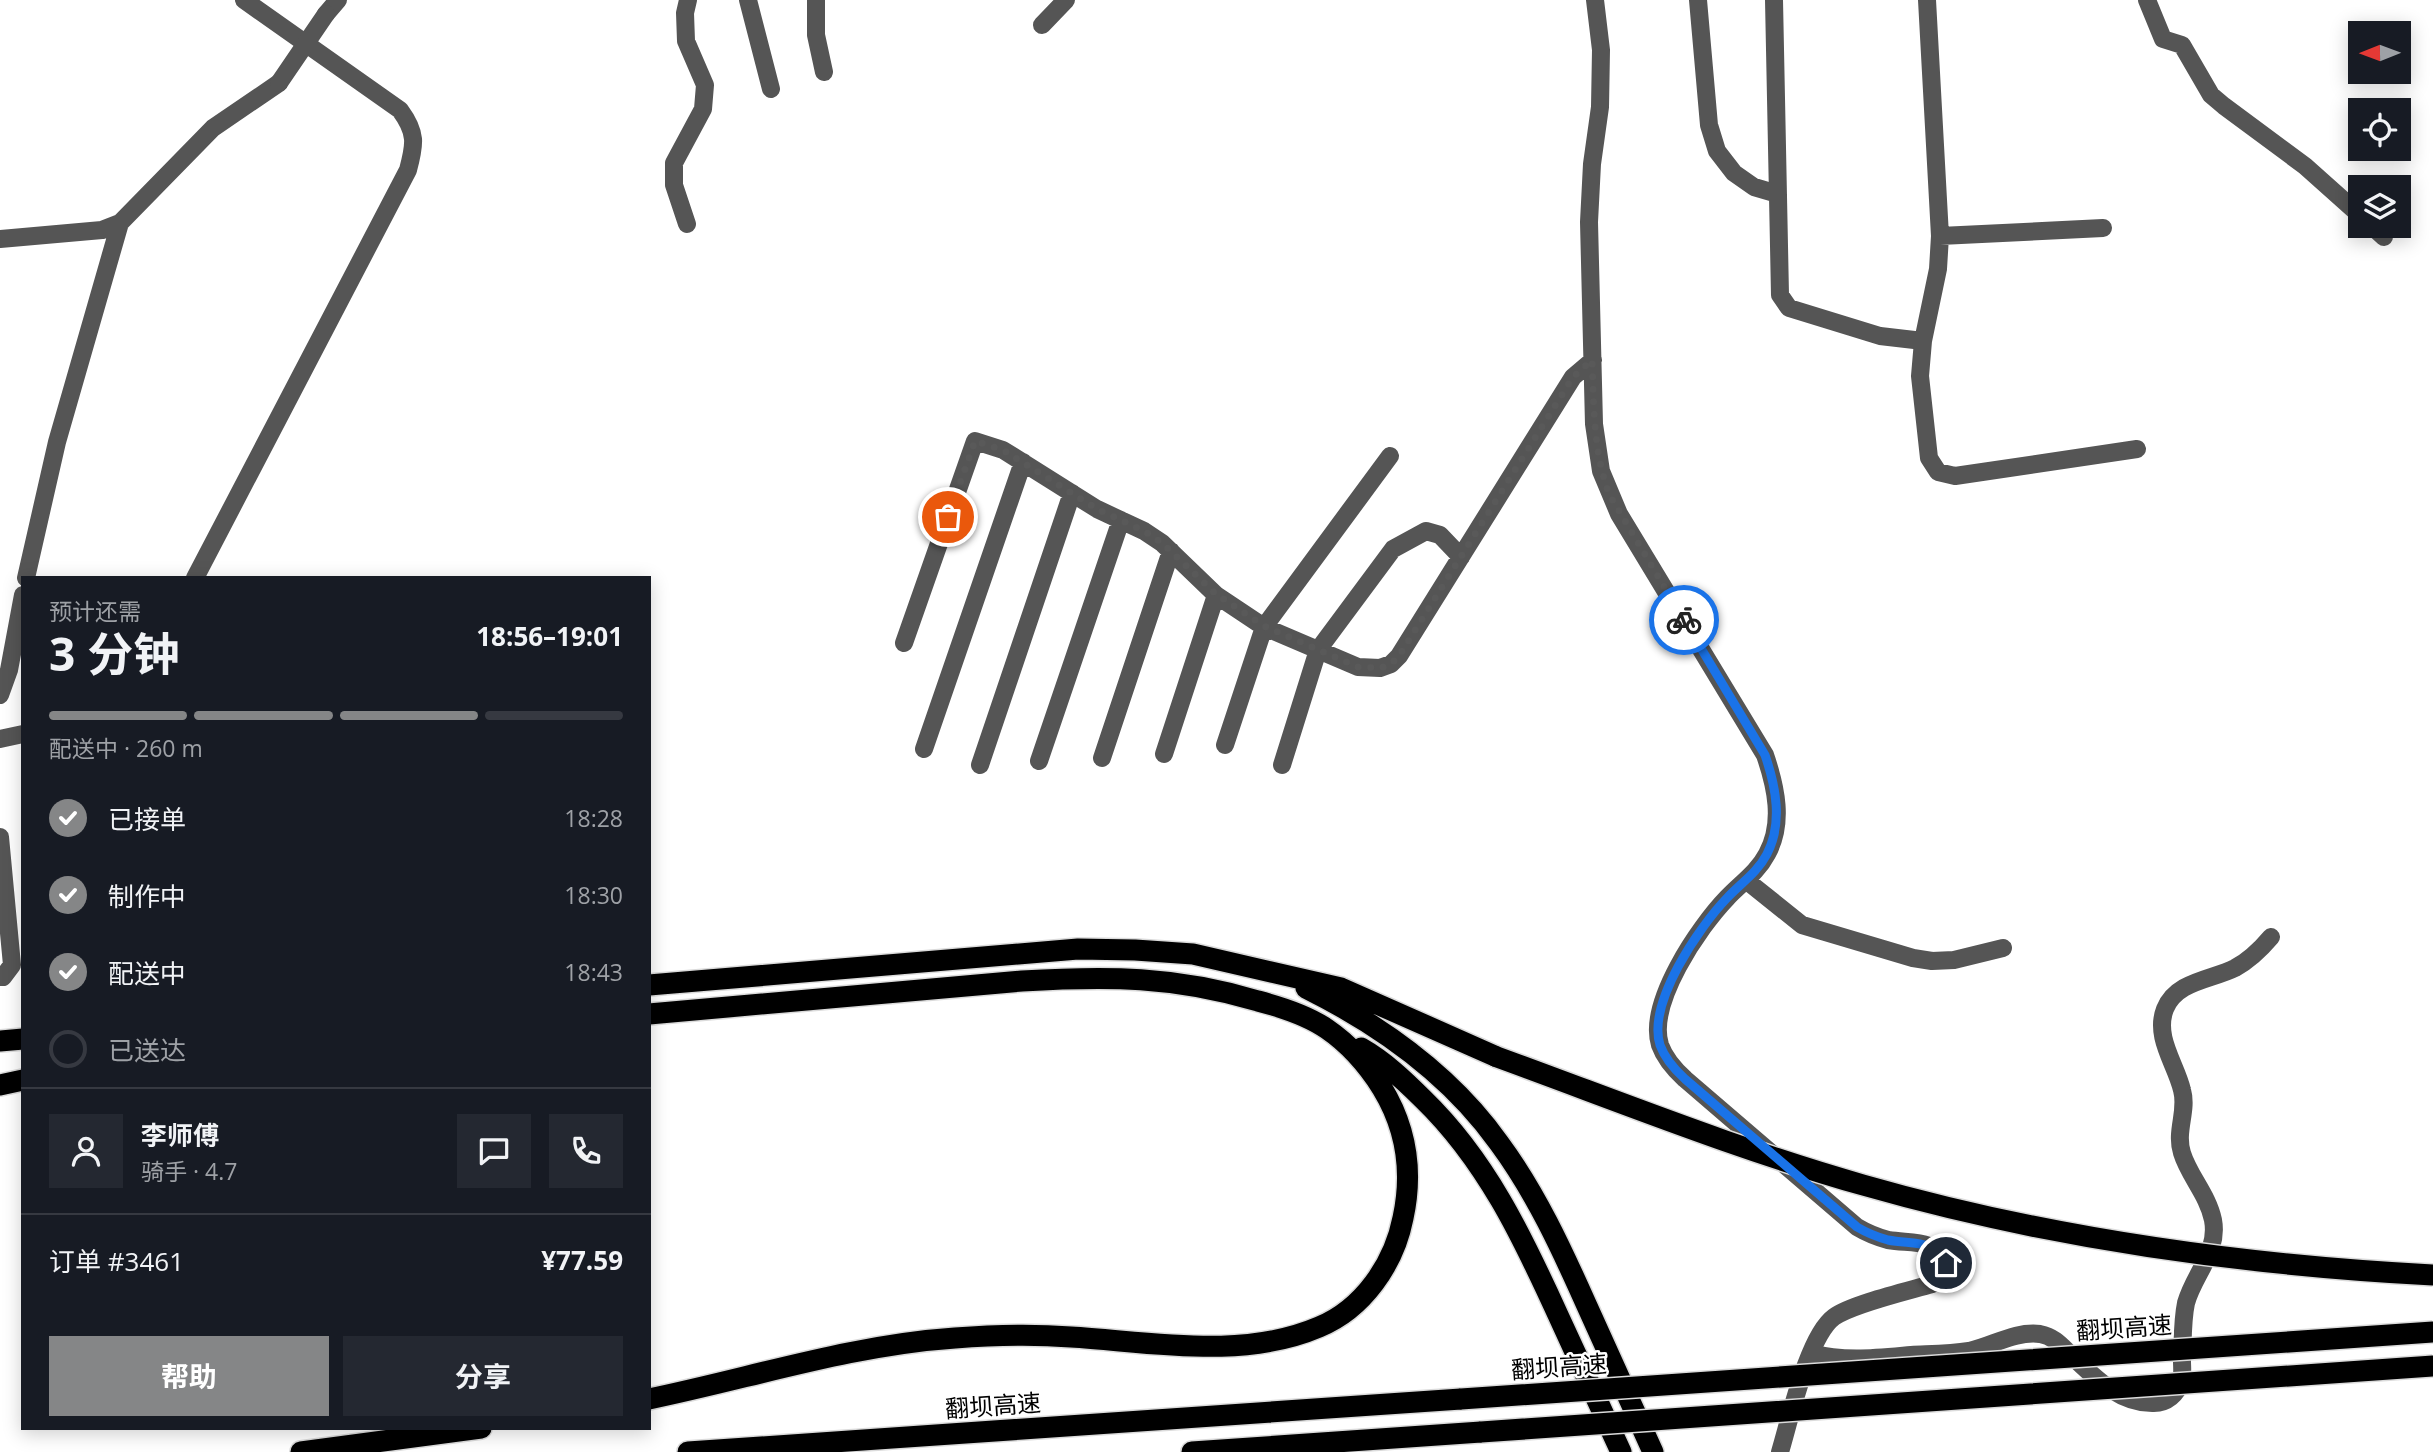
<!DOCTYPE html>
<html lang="zh">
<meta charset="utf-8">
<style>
:root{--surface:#171b24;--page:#242831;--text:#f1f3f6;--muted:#9ea1a6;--line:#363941;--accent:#858687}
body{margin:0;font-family:"Open Sans","Noto Sans SC",sans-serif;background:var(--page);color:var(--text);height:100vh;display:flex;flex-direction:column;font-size:26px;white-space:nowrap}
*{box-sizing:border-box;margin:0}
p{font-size:23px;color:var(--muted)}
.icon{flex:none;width:38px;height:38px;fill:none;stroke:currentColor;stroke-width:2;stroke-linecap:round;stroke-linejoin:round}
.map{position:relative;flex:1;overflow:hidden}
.sheet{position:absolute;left:21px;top:576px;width:630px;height:854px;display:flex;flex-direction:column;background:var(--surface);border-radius:0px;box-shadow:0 4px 18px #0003}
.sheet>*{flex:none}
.needle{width:46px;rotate:269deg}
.fabs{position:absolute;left:2348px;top:21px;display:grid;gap:14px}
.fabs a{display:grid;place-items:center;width:63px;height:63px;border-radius:0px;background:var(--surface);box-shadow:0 4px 18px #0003;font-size:35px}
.pin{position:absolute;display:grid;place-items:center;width:60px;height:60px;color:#fff;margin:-30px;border:4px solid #fff;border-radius:50%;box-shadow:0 2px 7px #0007}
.courier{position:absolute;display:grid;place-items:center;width:70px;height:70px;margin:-35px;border:5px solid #1a73e8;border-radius:50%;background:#fff;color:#222;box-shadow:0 2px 9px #0007}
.overview em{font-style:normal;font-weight:700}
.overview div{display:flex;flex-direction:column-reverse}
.overview{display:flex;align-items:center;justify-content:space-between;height:119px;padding:0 28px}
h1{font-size:46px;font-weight:700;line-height:52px}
.bar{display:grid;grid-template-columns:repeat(4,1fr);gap:10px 7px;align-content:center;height:84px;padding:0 28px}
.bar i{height:9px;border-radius:5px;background:var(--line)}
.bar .on{background:var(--accent)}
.bar p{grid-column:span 4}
.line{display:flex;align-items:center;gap:18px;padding:0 28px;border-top:2px solid var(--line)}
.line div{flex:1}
.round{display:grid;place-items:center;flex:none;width:74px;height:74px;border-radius:0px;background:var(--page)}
ol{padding:0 28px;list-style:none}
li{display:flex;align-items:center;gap:21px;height:77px}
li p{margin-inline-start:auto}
li .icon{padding:7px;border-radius:50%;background:var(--accent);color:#fff;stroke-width:4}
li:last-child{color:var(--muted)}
li i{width:38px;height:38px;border:4px solid var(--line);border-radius:50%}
.button{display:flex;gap:14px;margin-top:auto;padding:14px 28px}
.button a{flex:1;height:80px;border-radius:0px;background:var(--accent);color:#fff;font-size:28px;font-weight:700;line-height:80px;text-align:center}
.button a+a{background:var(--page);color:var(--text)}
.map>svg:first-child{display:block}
</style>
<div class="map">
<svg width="2433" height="1452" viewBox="0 0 2433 1452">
<rect width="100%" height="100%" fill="#fff"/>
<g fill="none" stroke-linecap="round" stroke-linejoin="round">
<g stroke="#dbdbdb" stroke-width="24">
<path id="highway" d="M 649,985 L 1078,949 L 1135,950 L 1193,954 L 1341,988 L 1497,1057
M 1306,988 C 1380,1025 1450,1074 1499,1143 C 1536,1193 1562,1250 1587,1306 C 1609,1355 1631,1403 1653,1452
M 649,1014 L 1022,981 C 1107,976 1175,976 1258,1001 C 1281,1007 1307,1015 1327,1029 C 1349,1044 1368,1066 1382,1088 C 1407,1129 1413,1172 1403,1218 C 1394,1264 1363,1309 1319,1327 C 1242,1360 1152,1342 1071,1337 C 1032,1334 994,1335 955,1338 C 851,1345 751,1378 649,1399
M 0,1041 L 23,1039
M 1361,1048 C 1384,1061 1404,1080 1423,1099 C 1486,1160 1522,1236 1558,1315 C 1579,1361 1600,1406 1621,1452
M 0,1085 L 23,1080
M 301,1452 L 481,1428
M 688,1452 L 1461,1399
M 1192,1452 L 1481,1432"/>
</g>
<path stroke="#555" stroke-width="18" d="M 748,0 L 771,89
M 816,0 L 816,35 L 824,72
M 1595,0 L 1601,50 L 1600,107 L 1592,164 L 1589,222 L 1594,424 L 1601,471 L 1619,514 L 1765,755 C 1776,787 1784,823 1767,854 C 1757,873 1741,883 1727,898 C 1699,927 1647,1003 1660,1045 C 1665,1059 1674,1069 1685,1079 L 1857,1227 C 1867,1233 1877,1237 1888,1240 C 1913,1244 1933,1238 1946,1263 L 1942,1276 L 1932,1284 C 1908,1291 1852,1304 1834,1317 C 1808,1336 1790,1419 1780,1452
M 1698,0 L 1709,125 L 1717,151 L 1734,173 L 1754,187 L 1778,194
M 1774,0 L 1780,295 L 1789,308 L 1880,336 L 1923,341
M 1927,0 L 1940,236 L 1938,269 L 1923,341 L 1920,376 L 1929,458 L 1938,472 L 1955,476 L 2137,449
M 2147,0 L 2163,39 L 2182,45 L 2211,95 L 2224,106 L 2305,166 L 2361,216
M 326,14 L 338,0
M 1042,25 L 1066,0
M 687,224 L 674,185 L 674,163 L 703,109 L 705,85 L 686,41 L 685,13 L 688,0
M 2372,226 L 2384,237
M 1940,236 L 2103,228
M 0,239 L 102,230 L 120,223 L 213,128 L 279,83
M 26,578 L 57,442 L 120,223
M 195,578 L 408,170 C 415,144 417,133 400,110 L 244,0
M 904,643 L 975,441 L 1003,450 L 1097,509 L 1144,531 L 1162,543 L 1216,595 L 1264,627 L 1358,667 L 1380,668 L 1391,664 L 1399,656 L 1573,377 L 1593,360
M 0,695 L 9,670 L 23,595
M 0,739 L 23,734
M 1225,745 L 1264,627 L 1390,456
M 924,749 L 1023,462
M 1164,754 L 1216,595
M 1102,758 L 1171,551
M 1039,761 L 1121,520
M 980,765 L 1072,493
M 1282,765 L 1318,650 L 1393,549 L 1426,531 L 1440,535 L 1461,557
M 0,837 L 12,965 L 3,977 L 0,977
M 1747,881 L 1802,925 L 1913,958 L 1932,961 L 1954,960 L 2003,948
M 1811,1353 C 1844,1362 1877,1358 1911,1355 C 1930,1354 1950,1354 1969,1351 C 1993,1346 2014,1331 2040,1334 C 2056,1337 2063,1348 2074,1358 C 2096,1379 2121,1404 2154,1403 C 2167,1403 2177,1394 2181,1382 C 2183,1376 2182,1367 2182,1361 C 2183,1342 2182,1322 2186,1303 C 2194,1274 2219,1252 2213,1220 C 2208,1195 2189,1176 2182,1153 C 2175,1131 2188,1111 2182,1090 C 2176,1064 2154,1037 2165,1009 C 2176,981 2211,980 2235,968 C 2250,960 2260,950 2271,937"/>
<use href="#highway" stroke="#000" stroke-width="21"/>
<g stroke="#dbdbdb" stroke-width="24" stroke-linecap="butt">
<path id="highway-bridge" d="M 1497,1057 C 1618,1101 1739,1150 1863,1185 C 2048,1238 2241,1265 2433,1275
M 1461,1399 L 2433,1332
M 1481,1432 L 2433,1366"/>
</g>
<path stroke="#555" stroke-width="18" d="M 279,83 L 326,14"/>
<use href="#highway-bridge" stroke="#000" stroke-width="21"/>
</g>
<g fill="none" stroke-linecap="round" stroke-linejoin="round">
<path stroke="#595959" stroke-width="7" stroke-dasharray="0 12.6" d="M 948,517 L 975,441 L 1003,450 L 1097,509 L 1144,531 L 1162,543 L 1216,594 L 1264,626 L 1358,667 L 1380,668 L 1391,664 L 1399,656 L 1573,377 L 1592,360 C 1594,406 1593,450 1609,494 L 1684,620"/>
<path stroke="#1a73e8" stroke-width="9" d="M 1684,620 L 1765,755 C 1776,787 1783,823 1767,854 C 1757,873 1741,883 1727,898 C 1699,927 1647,1003 1660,1045 C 1665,1059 1674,1069 1685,1079 L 1857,1227 C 1867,1233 1877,1237 1888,1240 C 1912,1245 1933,1238 1946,1263"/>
</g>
<g text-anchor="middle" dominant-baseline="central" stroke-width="5" stroke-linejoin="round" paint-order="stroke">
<g font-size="24" fill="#000" stroke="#fff">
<text transform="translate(2124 1327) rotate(-4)">翻坝高速</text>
<text transform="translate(1559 1366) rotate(-4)">翻坝高速</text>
<text transform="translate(993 1405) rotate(-4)">翻坝高速</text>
</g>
</g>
</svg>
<div class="fabs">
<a><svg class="needle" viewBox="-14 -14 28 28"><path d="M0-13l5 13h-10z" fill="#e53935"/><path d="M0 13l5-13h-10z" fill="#9ea1a6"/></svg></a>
<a><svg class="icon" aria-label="locate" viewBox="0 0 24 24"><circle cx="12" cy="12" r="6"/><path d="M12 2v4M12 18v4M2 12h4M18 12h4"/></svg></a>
<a><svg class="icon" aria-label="layers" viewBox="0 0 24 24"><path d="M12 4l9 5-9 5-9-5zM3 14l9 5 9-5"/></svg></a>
</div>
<div class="pin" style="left:948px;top:517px;background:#ea580c"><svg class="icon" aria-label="bag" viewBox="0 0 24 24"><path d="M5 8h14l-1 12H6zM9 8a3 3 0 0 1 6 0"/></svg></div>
<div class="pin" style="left:1946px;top:1263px;background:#1f2937"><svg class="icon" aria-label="home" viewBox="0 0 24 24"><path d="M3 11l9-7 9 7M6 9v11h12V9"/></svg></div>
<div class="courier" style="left:1684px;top:620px"><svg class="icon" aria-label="bike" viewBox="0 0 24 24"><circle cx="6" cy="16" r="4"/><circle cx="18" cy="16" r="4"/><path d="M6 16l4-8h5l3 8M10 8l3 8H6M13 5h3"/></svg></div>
<section class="sheet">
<div class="overview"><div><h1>3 分钟</h1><p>预计还需</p></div><em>18:56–19:01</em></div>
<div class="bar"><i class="on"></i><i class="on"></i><i class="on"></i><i></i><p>配送中 · 260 m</p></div>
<ol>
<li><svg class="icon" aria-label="check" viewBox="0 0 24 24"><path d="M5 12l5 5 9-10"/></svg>已接单<p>18:28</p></li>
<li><svg class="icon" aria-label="check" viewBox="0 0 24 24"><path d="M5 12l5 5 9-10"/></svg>制作中<p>18:30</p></li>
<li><svg class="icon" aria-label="check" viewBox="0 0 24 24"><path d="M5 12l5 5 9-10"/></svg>配送中<p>18:43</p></li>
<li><i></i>已送达</li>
</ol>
<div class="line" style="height:126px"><a class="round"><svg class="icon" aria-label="person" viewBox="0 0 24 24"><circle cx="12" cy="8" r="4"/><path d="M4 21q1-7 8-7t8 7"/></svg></a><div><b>李师傅</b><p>骑手 · 4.7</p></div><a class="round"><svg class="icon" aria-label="chat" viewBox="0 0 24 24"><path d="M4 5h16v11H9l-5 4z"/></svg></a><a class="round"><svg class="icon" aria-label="phone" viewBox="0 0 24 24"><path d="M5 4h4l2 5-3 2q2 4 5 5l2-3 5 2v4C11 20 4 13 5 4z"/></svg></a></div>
<div class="line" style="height:91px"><div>订单 #3461</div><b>¥77.59</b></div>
<div class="button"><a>帮助</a><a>分享</a></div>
</section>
</div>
